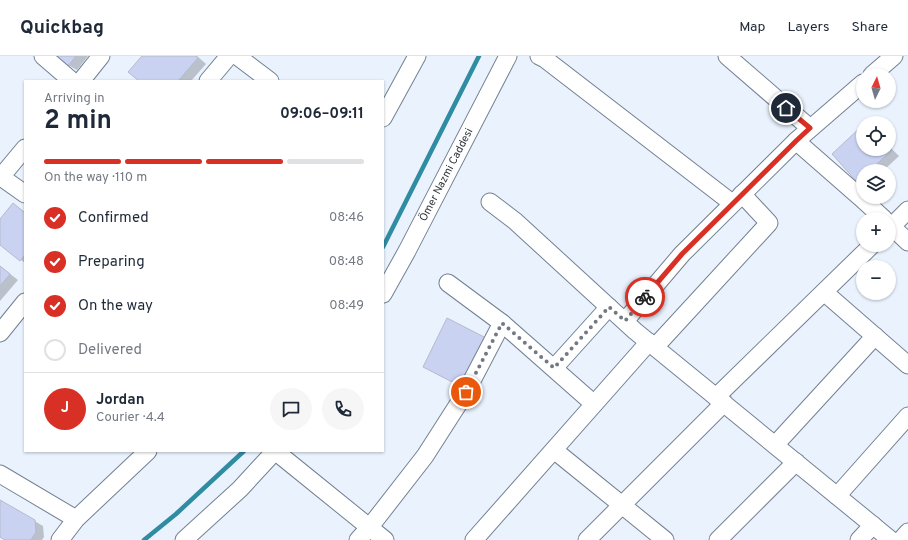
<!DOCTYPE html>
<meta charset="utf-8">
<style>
:root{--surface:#fff;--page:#f6f6f7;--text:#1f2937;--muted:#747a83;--line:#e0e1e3;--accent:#d93025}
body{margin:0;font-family:Overpass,sans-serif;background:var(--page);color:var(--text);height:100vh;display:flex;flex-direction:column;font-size:15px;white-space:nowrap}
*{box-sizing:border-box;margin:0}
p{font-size:13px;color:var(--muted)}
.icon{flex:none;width:22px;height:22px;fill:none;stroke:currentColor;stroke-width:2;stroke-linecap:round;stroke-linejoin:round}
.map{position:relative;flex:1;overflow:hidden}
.sheet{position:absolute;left:24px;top:24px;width:360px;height:372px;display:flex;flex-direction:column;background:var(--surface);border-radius:0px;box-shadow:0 1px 3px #0004}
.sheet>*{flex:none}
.needle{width:26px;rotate:5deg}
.tools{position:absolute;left:856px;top:12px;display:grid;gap:8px}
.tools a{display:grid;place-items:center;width:40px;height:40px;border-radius:50%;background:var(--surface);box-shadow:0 1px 3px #0004;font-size:20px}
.pin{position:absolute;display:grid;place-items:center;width:34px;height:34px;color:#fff;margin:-17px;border:2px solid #fff;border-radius:50%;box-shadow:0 1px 4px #0007}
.courier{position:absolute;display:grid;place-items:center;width:40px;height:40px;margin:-20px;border:3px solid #d93025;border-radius:50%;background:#fff;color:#222;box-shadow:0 1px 5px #0007}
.head em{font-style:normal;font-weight:700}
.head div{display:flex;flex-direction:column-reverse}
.head{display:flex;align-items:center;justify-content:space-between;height:68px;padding:0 20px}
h1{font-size:26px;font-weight:700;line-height:30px}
.bar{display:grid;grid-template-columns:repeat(4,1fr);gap:6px 4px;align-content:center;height:48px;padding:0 20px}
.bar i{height:5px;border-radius:3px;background:var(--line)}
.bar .selected{background:var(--accent)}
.bar p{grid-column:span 4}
.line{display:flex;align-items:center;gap:10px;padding:0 20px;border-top:1px solid var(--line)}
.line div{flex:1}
.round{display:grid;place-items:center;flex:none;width:42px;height:42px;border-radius:21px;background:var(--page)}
ol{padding:0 20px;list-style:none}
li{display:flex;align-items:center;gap:12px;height:44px}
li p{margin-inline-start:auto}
li .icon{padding:4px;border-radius:50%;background:var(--accent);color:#fff;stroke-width:4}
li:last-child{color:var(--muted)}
li i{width:22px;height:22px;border:2px solid var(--line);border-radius:50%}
header{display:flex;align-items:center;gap:24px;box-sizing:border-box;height:56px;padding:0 20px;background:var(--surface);border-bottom:1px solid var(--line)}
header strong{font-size:19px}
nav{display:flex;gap:22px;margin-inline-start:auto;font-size:14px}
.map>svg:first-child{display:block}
</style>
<header>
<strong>Quickbag</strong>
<nav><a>Map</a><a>Layers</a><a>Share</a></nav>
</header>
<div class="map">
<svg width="908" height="484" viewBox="0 0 908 484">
<rect width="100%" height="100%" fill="#e9f2fd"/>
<path fill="#0003" d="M 58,0 L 88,0 L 77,14 L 68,9 Z
M 143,0 L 197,0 L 206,8 L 191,25 L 140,25 Z
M 863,71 L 863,93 L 889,93 L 889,90 L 899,100 L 883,115 L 863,115 L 863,128 L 858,125 Z
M 13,148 L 25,156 L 25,207 L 0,187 L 0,164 Z
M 0,210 L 18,224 L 0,245 Z
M 0,445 L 43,470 L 44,481 L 42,484 L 7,484 L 0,480 Z"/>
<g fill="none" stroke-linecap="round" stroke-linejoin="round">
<path stroke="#308ca2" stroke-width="4.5" d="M 383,191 L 479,0
M 144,484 L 176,458 L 244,395"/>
</g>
<path fill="#cad2f2" stroke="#b4bace" d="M 56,0 L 76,0 L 68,10 Z
M 142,0 L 196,0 L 198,2 L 178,25 L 139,25 L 128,16 Z
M 863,69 L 863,93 L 889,93 L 891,95 L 869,115 L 863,115 L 863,121 L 857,126 L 832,98 Z
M 13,147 L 25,157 L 25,199 L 20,205 L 0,189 L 0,163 Z
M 0,210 L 10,218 L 0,230 Z
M 447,262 L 486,282 L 462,331 L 423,311 Z
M 0,444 L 35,464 L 36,476 L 31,484 L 5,484 L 0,481 Z"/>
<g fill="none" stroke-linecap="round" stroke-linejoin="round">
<g stroke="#748192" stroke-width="19">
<g id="street">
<path d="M 43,0 L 72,25"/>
<path d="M 237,0 L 270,25"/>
<path d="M 539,0 L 545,3 L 732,147"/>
<path d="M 727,0 L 810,72"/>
<path d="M 872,19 L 894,0"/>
<path d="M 81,25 L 101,0"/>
<path d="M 208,25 L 229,0"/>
<path d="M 383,62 L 417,0"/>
<path d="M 796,85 L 860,141 L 884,163"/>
<path d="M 1,121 L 25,138"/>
<path d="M 0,122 L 25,92"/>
<path d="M 490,146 L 515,165 L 635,275 L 891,484"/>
<path d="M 889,168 L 908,186"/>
<path d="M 889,173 L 908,154"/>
<path d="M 448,227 L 502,267 L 594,348"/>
<path d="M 824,236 L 908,309"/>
<path id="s1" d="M 383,238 L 407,195 L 508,0"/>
<path d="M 625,265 L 682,198 L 796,85 L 863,27"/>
<path d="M 0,277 L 25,246"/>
<path d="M 655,291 L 769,167 L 742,138"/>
<path d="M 554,312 L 609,251"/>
<path d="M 716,341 L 872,189"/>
<path d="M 775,389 L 875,280"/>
<path d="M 554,394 L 665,484"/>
<path d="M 275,395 L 385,484"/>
<path d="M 0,418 L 76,463"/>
<path d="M 837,440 L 908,360"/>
<path d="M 60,484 L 76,463 L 148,395"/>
<path d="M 184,484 L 240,433 L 275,395"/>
<path d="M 358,484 L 369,472 L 425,400 L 466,336 L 502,267"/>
<path d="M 474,484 L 649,286"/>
<path d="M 587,484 L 724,347"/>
<path d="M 718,484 L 796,406"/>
<path d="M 859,484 L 873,469"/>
<path d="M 901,484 L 908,476"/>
</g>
</g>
<use href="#street" stroke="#fff" stroke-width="17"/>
</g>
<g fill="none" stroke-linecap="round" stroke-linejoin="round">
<path stroke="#727982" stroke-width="4" stroke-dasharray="0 7.2" d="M 466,336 L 502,267 L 554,312 L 609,251 L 625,265 L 645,241"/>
<path stroke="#d93025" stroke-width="5" d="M 645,241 L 682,198 L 796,85 L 810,72 L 786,52"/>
</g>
<g text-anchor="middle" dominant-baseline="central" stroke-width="3" stroke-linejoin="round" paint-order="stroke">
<g font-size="11" fill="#32383f" stroke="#fff">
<text stroke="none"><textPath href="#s1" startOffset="135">Ömer Nazmi Caddesi</textPath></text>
</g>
</g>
</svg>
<div class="tools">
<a><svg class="needle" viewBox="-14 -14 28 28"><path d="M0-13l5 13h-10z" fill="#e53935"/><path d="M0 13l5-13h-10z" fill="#747a83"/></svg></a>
<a><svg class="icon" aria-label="locate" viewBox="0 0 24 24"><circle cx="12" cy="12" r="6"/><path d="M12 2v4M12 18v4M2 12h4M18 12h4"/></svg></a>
<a><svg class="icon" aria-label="layers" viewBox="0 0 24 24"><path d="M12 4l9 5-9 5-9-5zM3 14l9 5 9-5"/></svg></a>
<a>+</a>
<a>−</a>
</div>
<div class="pin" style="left:466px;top:336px;background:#ea580c"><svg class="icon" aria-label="bag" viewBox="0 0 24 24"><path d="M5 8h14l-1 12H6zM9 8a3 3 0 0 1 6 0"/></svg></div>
<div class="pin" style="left:786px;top:52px;background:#1f2937"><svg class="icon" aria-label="home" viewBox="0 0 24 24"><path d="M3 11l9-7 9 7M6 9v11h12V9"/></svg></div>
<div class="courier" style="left:645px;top:241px"><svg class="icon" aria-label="bike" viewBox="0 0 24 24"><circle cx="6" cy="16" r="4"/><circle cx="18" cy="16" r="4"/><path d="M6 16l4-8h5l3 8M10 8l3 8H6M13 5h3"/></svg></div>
<section class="sheet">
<div class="head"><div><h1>2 min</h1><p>Arriving in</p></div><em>09:06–09:11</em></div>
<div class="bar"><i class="selected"></i><i class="selected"></i><i class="selected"></i><i></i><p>On the way · 110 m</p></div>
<ol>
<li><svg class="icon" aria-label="check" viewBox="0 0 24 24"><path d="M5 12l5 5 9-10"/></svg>Confirmed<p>08:46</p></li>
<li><svg class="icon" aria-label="check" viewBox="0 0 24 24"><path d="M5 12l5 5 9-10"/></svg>Preparing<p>08:48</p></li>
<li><svg class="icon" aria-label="check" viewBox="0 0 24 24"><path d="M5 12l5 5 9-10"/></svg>On the way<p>08:49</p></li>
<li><i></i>Delivered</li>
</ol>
<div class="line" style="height:72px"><b class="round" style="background:var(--accent);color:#fff">J</b><div><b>Jordan</b><p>Courier · 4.4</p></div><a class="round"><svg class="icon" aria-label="chat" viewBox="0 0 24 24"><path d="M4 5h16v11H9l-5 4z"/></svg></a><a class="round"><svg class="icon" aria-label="phone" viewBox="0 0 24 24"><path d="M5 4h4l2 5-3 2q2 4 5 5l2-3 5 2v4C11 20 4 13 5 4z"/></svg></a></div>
</section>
</div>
